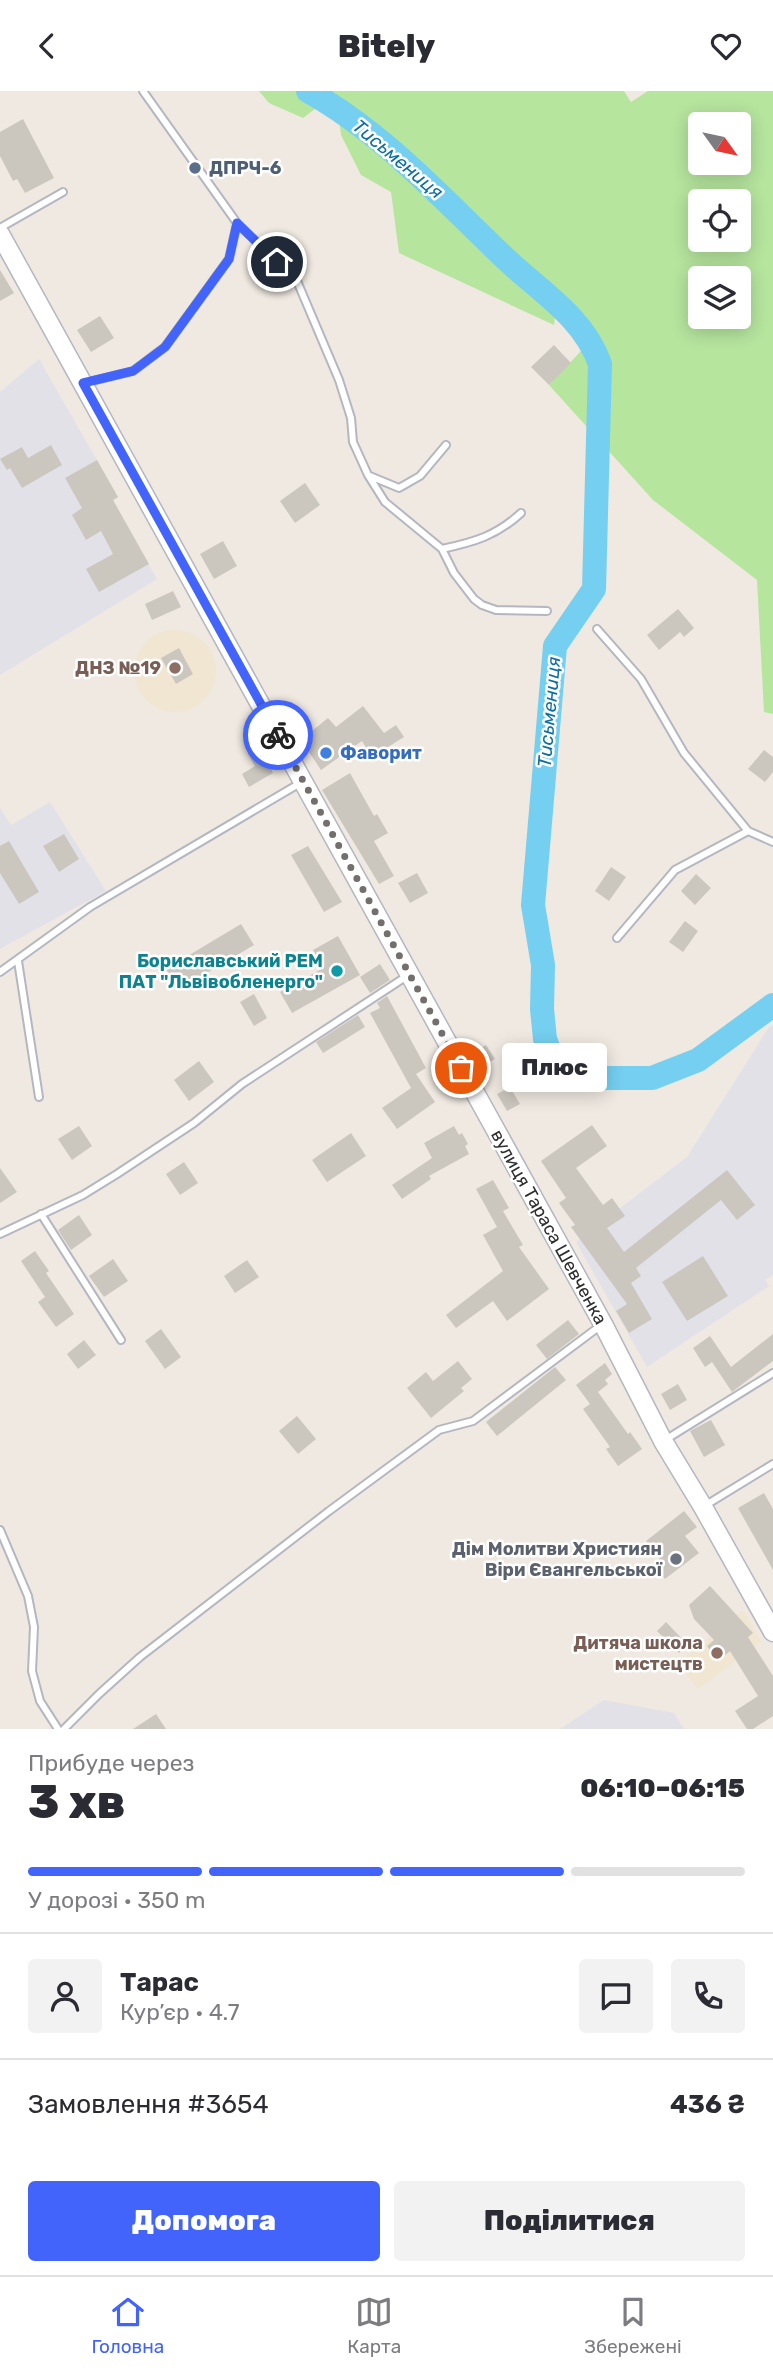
<!DOCTYPE html>
<html lang="uk">
<meta charset="utf-8">
<style>
:root{--surface:#fff;--page:#f2f2f3;--text:#2b2b33;--muted:#7c7c81;--line:#e1e1e2;--accent:#4264fb}
body{margin:0;font-family:Rubik,sans-serif;background:var(--page);color:var(--text);height:100vh;display:flex;flex-direction:column;font-size:26px;white-space:nowrap}
*{box-sizing:border-box;margin:0}
p{font-size:23px;color:var(--muted)}
.icon{flex:none;width:38px;height:38px;fill:none;stroke:currentColor;stroke-width:2;stroke-linecap:round;stroke-linejoin:round}
.map{position:relative;height:1638px;overflow:hidden}
.side{display:flex;flex-direction:column;background:var(--surface);flex:1}
.side>*{flex:none}
.needle{width:46px;rotate:123deg}
.tools{position:absolute;left:688px;top:21px;display:grid;gap:14px}
.tools a{display:grid;place-items:center;width:63px;height:63px;border-radius:7px;background:var(--surface);box-shadow:0 4px 18px #0003;font-size:35px}
.pin{position:absolute;display:grid;place-items:center;width:60px;height:60px;color:#fff;margin:-30px;border:4px solid #fff;border-radius:50%;box-shadow:0 2px 7px #0007}
.courier{position:absolute;display:grid;place-items:center;width:70px;height:70px;margin:-35px;border:5px solid #4264fb;border-radius:50%;background:#fff;color:#222;box-shadow:0 2px 9px #0007}
.bubble{position:absolute;height:49px;border-radius:7px;background:var(--surface);box-shadow:0 4px 18px #0003;font-size:23px;font-weight:800;line-height:49px;text-align:center}
.overview em{font-style:normal;font-weight:800}
.overview div{display:flex;flex-direction:column-reverse}
.overview{display:flex;align-items:center;justify-content:space-between;height:119px;padding:0 28px}
h1{font-size:46px;font-weight:800;line-height:52px}
.bar{display:grid;grid-template-columns:repeat(4,1fr);gap:10px 7px;align-content:center;height:84px;padding:0 28px}
.bar i{height:9px;border-radius:5px;background:var(--line)}
.bar .on{background:var(--accent)}
.bar p{grid-column:span 4}
.line{display:flex;align-items:center;gap:18px;padding:0 28px;border-top:2px solid var(--line)}
.line div{flex:1}
.round{display:grid;place-items:center;flex:none;width:74px;height:74px;border-radius:7px;background:var(--page)}
.cta{display:flex;gap:14px;margin-top:auto;padding:14px 28px}
.cta a{flex:1;height:80px;border-radius:7px;background:var(--accent);color:#fff;font-size:28px;font-weight:800;line-height:80px;text-align:center}
.cta a+a{background:var(--page);color:var(--text)}
header{display:flex;justify-content:space-between;align-items:center;height:91px;padding:0 28px;background:var(--surface);font-size:32px;font-weight:800}
.menu{display:flex;justify-content:space-around;align-items:center;height:98px;border-top:2px solid var(--line);background:var(--surface);font-size:19px;color:var(--muted)}
.menu a{display:grid;justify-items:center;gap:4px}
.menu .on{color:var(--accent)}
.map>svg:first-child{display:block}
</style>
<header><svg class="icon" aria-label="back" viewBox="0 0 24 24"><path d="M15 5l-7 7 7 7"/></svg>Bitely<svg class="icon" aria-label="heart" viewBox="0 0 24 24"><path d="M12 20l-8-8c-3-5 5-10 8-4 3-6 11-1 8 4z"/></svg></header>
<div class="map">
<svg width="773" height="1638" viewBox="0 0 773 1638">
<rect width="100%" height="100%" fill="#efe9e1"/>
<path fill="#e3e1e8" d="M 39,268 L 118,406 L 113,410 L 157,488 L 0,584 L 0,301 Z
M 50,711 L 106,800 L 0,858 L 0,717 L 11,734 Z
M 773,934 L 773,1184 L 765,1189 L 769,1195 L 647,1276 L 576,1151 L 687,1066 L 769,936 Z
M 604,1609 L 674,1622 L 684,1638 L 560,1638 Z"/>
<path fill="#f0e6d1" d="M134 580a41 41 0 1 1 82 0a41 41 0 1 1-82 0Z
M 743,1519 L 761,1551 L 698,1598 L 678,1572 Z"/>
<path fill="#b6e59e" fill-rule="evenodd" d="M 259,0 L 624,0 L 631,11 L 648,0 L 773,0 L 773,623 L 764,621 L 757,489 L 653,409 L 549,294 L 581,260 L 581,221 L 556,216 L 554,234 L 399,162 L 391,101 L 361,84 L 341,44 L 336,2 L 303,27 L 269,12 ZM 700,33 L 738,33 L 738,72 L 700,72 ZM 700,110 L 738,110 L 738,149 L 700,149 ZM 700,187 L 738,187 L 738,226 L 700,226 Z"/>
<g fill="none" stroke-linecap="round" stroke-linejoin="round">
<path stroke="#75cff0" stroke-width="24" d="M 308,0 C 385,43 444,110 508,170 C 542,202 584,227 600,273 L 594,498 L 555,555 L 533,814 L 543,874 L 542,918 L 545,948 L 553,969 L 570,980 L 603,987 L 652,987 L 698,969 L 773,914"/>
</g>
<path fill="#cbc7bf" d="M 23,28 L 54,87 L 25,102 L 17,88 L 13,90 L 0,65 L 0,41 Z
M 0,179 L 14,202 L 0,210 Z
M 100,225 L 114,247 L 91,261 L 77,239 Z
M 554,254 L 571,272 L 549,294 L 531,276 Z
M 51,354 L 62,374 L 22,397 L 10,377 L 7,379 L 0,368 L 22,356 L 28,367 Z
M 97,369 L 118,406 L 113,409 L 149,473 L 99,501 L 86,478 L 113,463 L 101,440 L 86,449 L 72,424 L 82,417 L 65,387 Z
M 305,392 L 320,414 L 295,432 L 280,410 Z
M 223,450 L 237,475 L 214,488 L 200,463 Z
M 173,500 L 181,516 L 152,529 L 145,513 Z
M 678,518 L 694,537 L 684,546 L 680,541 L 659,559 L 647,544 Z
M 179,557 L 193,583 L 176,593 L 161,567 Z
M 363,615 L 384,642 L 396,634 L 404,646 L 372,666 L 362,650 L 321,679 L 301,649 L 328,627 L 336,636 Z
M 259,657 L 273,682 L 249,696 L 242,683 L 255,675 L 248,663 Z
M 764,659 L 773,666 L 773,681 L 765,691 L 748,678 Z
M 350,682 L 374,725 L 377,723 L 388,742 L 374,750 L 394,785 L 379,793 L 322,699 Z
M 64,743 L 79,768 L 59,781 L 43,755 Z
M 9,750 L 39,801 L 19,813 L 0,782 L 0,755 Z
M 308,755 L 342,811 L 324,821 L 291,764 Z
M 611,776 L 626,786 L 609,810 L 595,800 Z
M 417,782 L 428,802 L 410,812 L 398,792 Z
M 696,783 L 711,797 L 695,814 L 681,800 Z
M 685,830 L 698,840 L 683,861 L 669,851 Z
M 241,833 L 254,854 L 178,899 L 166,878 Z
M 338,845 L 360,884 L 292,922 L 280,901 L 323,877 L 313,859 Z
M 380,873 L 390,889 L 370,902 L 360,886 Z
M 254,903 L 267,927 L 254,935 L 240,911 Z
M 387,905 L 426,977 L 416,983 L 435,1011 L 397,1038 L 382,1017 L 411,997 L 370,922 L 380,917 L 377,912 Z
M 358,924 L 365,936 L 323,962 L 316,951 Z
M 486,954 L 495,968 L 479,977 L 471,963 Z
M 199,970 L 214,991 L 189,1010 L 174,989 Z
M 510,996 L 520,1013 L 507,1020 L 497,1003 Z
M 592,1034 L 607,1055 L 576,1077 L 603,1114 L 612,1107 L 625,1125 L 607,1137 L 624,1161 L 727,1079 L 755,1114 L 737,1129 L 721,1109 L 636,1177 L 641,1185 L 631,1192 L 652,1228 L 629,1242 L 616,1220 L 627,1213 L 571,1136 L 575,1134 L 559,1112 L 566,1107 L 541,1070 Z
M 79,1035 L 92,1055 L 72,1069 L 58,1048 Z
M 454,1035 L 459,1044 L 462,1042 L 468,1053 L 465,1055 L 469,1063 L 429,1085 L 431,1088 L 402,1108 L 392,1094 L 432,1067 L 424,1052 Z
M 351,1042 L 366,1065 L 327,1091 L 312,1069 Z
M 184,1071 L 198,1092 L 180,1104 L 166,1083 Z
M 0,1077 L 17,1101 L 0,1112 Z
M 493,1089 L 509,1117 L 503,1120 L 523,1154 L 519,1156 L 549,1198 L 507,1230 L 493,1210 L 456,1237 L 446,1224 L 503,1180 L 483,1144 L 497,1136 L 476,1098 Z
M 79,1124 L 92,1144 L 71,1159 L 58,1139 Z
M 35,1160 L 49,1180 L 46,1182 L 74,1223 L 56,1236 L 38,1211 L 45,1206 L 21,1170 Z
M 703,1165 L 728,1205 L 687,1230 L 662,1191 Z
M 113,1168 L 128,1190 L 104,1206 L 89,1185 Z
M 247,1169 L 259,1186 L 235,1202 L 224,1185 Z
M 568,1229 L 579,1243 L 547,1268 L 536,1254 Z
M 161,1238 L 181,1266 L 165,1278 L 145,1250 Z
M 773,1243 L 773,1270 L 732,1301 L 712,1271 L 705,1276 L 693,1257 L 710,1245 L 731,1276 Z
M 84,1249 L 96,1264 L 78,1278 L 67,1263 Z
M 458,1270 L 472,1288 L 461,1297 L 464,1300 L 431,1327 L 407,1297 L 426,1281 L 433,1290 Z
M 605,1272 L 612,1283 L 605,1289 L 608,1293 L 598,1301 L 628,1343 L 630,1341 L 642,1358 L 618,1375 L 606,1358 L 610,1356 L 583,1318 L 590,1313 L 576,1294 Z
M 555,1276 L 566,1289 L 497,1345 L 486,1331 Z
M 678,1293 L 687,1309 L 670,1319 L 661,1303 Z
M 297,1325 L 316,1348 L 298,1363 L 279,1340 Z
M 711,1329 L 725,1354 L 704,1366 L 690,1340 Z
M 764,1402 L 773,1418 L 773,1479 L 738,1417 Z
M 684,1420 L 697,1436 L 685,1445 L 699,1462 L 665,1488 L 654,1473 L 660,1468 L 646,1450 Z
M 710,1495 L 753,1542 L 748,1546 L 773,1585 L 773,1625 L 753,1638 L 747,1638 L 735,1620 L 758,1605 L 730,1560 L 718,1570 L 707,1555 L 714,1549 L 694,1528 L 689,1514 Z
M 666,1531 L 687,1553 L 679,1562 L 657,1540 Z
M 156,1623 L 166,1638 L 133,1638 Z"/>
<g fill="none" stroke-linecap="round" stroke-linejoin="round">
<g stroke="#b4b7c1" stroke-width="10">
<path id="lane" d="M 143,0 L 237,132 L 297,190 L 339,289 L 351,327 L 353,351 L 368,384 L 385,411 L 442,458 L 454,482 L 474,508 L 482,514 L 496,519 L 547,520
M 0,137 L 63,101
M 84,292 L 133,280 L 165,256 L 229,168 L 237,132
M 370,385 L 399,397 L 420,385 L 446,354
M 442,458 C 474,451 496,445 521,422
M 597,538 L 641,588 L 684,662 L 748,740 L 773,751
M 617,847 L 675,779 L 748,740
M 18,870 L 39,1006
M 0,881 L 90,816 L 302,691
M 41,1123 L 121,1249
M 0,1143 L 83,1104 L 117,1083 L 194,1032 L 242,993 L 407,885
M 665,1349 L 773,1282
M 706,1414 L 773,1373
M 0,1439 L 28,1505 L 34,1536 L 32,1580 L 40,1610 L 58,1638
M 64,1638 L 99,1603 L 140,1566 L 329,1420 L 439,1339 L 473,1330 L 600,1235"/>
</g>
<g stroke="#b4b7c1" stroke-width="21">
<path id="secondary" d="M 0,143 L 603,1233 L 663,1350 L 703,1416 L 773,1541"/>
</g>
<use href="#lane" stroke="#fff" stroke-width="6"/>
<use href="#secondary" stroke="#fff" stroke-width="18"/>
</g>
<g fill="none" stroke-linecap="round" stroke-linejoin="round">
<path stroke="#726f6d" stroke-width="7" stroke-dasharray="0 12.6" d="M 278,644 L 461,977"/>
<path stroke="#4264fb" stroke-width="9" d="M 277,171 L 237,132 L 229,168 L 165,256 L 133,280 L 83,292 L 278,644"/>
</g>
<circle fill="#5c6f8a" stroke="#fff" stroke-width="2.5" cx="195" cy="77" r="7"/>
<g fill="#8d6e63" stroke="#fff" stroke-width="2.5">
<circle cx="175" cy="577" r="7"/>
<circle cx="717" cy="1562" r="7"/>
</g>
<circle fill="#3f7fe0" stroke="#fff" stroke-width="2.5" cx="326" cy="662" r="7"/>
<circle fill="#0f9aa8" stroke="#fff" stroke-width="2.5" cx="337" cy="880" r="7"/>
<circle fill="#6b7280" stroke="#fff" stroke-width="2.5" cx="676" cy="1468" r="7"/>
<g text-anchor="middle" dominant-baseline="central" stroke-width="5" stroke-linejoin="round" paint-order="stroke">
<g font-size="18" font-weight="bold" fill="#4e5e75" stroke="#fff" text-anchor="start">
<text x="209" y="77">ДПРЧ-6</text>
</g>
<g font-size="18" font-weight="bold" fill="#785e54" stroke="#fff" text-anchor="end">
<text x="161" y="577">ДНЗ №19</text>
<text x="703" y="1552">Дитяча школа<tspan x="703" dy="21">мистецтв</tspan></text>
</g>
<g font-size="18" font-weight="bold" fill="#366cbe" stroke="#fff" text-anchor="start">
<text x="340" y="662">Фаворит</text>
</g>
<g font-size="18" font-weight="bold" fill="#0d838f" stroke="#fff" text-anchor="end">
<text x="323" y="870">Бориславський РЕМ<tspan x="323" dy="21">ПАТ "Львівобленерго"</tspan></text>
</g>
<g font-size="18" fill="#2e2e2e" stroke="#fff">
<text transform="translate(549 1136) rotate(61)">вулиця Тараса Шевченка</text>
</g>
<g font-size="18" font-weight="bold" fill="#5b616d" stroke="#fff" text-anchor="end">
<text x="662" y="1458">Дім Молитви Християн<tspan x="662" dy="21">Віри Євангельської</tspan></text>
</g>
<g font-size="19" font-style="italic" fill="#0d6fa3" stroke="#fff">
<text transform="translate(398 68) rotate(40)">Тисьмениця</text>
<text transform="translate(549 621) rotate(-85)">Тисьмениця</text>
</g>
</g>
</svg>
<div class="tools">
<a><svg class="needle" viewBox="-14 -14 28 28"><path d="M0-13l5 13h-10z" fill="#e53935"/><path d="M0 13l5-13h-10z" fill="#7c7c81"/></svg></a>
<a><svg class="icon" aria-label="locate" viewBox="0 0 24 24"><circle cx="12" cy="12" r="6"/><path d="M12 2v4M12 18v4M2 12h4M18 12h4"/></svg></a>
<a><svg class="icon" aria-label="layers" viewBox="0 0 24 24"><path d="M12 4l9 5-9 5-9-5zM3 14l9 5 9-5"/></svg></a>
</div>
<div class="pin" style="left:461px;top:977px;background:#ea580c"><svg class="icon" aria-label="bag" viewBox="0 0 24 24"><path d="M5 8h14l-1 12H6zM9 8a3 3 0 0 1 6 0"/></svg></div>
<div class="pin" style="left:277px;top:171px;background:#1f2937"><svg class="icon" aria-label="home" viewBox="0 0 24 24"><path d="M3 11l9-7 9 7M6 9v11h12V9"/></svg></div>
<div class="courier" style="left:278px;top:644px"><svg class="icon" aria-label="bike" viewBox="0 0 24 24"><circle cx="6" cy="16" r="4"/><circle cx="18" cy="16" r="4"/><path d="M6 16l4-8h5l3 8M10 8l3 8H6M13 5h3"/></svg></div>
<div class="bubble" style="left:502px;top:952px;width:105px">Плюс</div>
</div>
<section class="side">
<div class="overview"><div><h1>3 хв</h1><p>Прибуде через</p></div><em>06:10–06:15</em></div>
<div class="bar"><i class="on"></i><i class="on"></i><i class="on"></i><i></i><p>У дорозі · 350 m</p></div>
<div class="line" style="height:126px"><a class="round"><svg class="icon" aria-label="person" viewBox="0 0 24 24"><circle cx="12" cy="8" r="4"/><path d="M4 21q1-7 8-7t8 7"/></svg></a><div><b>Тарас</b><p>Кур’єр · 4.7</p></div><a class="round"><svg class="icon" aria-label="chat" viewBox="0 0 24 24"><path d="M4 5h16v11H9l-5 4z"/></svg></a><a class="round"><svg class="icon" aria-label="phone" viewBox="0 0 24 24"><path d="M5 4h4l2 5-3 2q2 4 5 5l2-3 5 2v4C11 20 4 13 5 4z"/></svg></a></div>
<div class="line" style="height:91px"><div>Замовлення #3654</div><b>436 ₴</b></div>
<div class="cta"><a>Допомога</a><a>Поділитися</a></div>
</section>
<nav class="menu">
<a class="on"><svg class="icon" aria-label="home" viewBox="0 0 24 24"><path d="M3 11l9-7 9 7M6 9v11h12V9"/></svg>Головна</a>
<a><svg class="icon" aria-label="map" viewBox="0 0 24 24"><path d="M3 6l6-2 6 2 6-2v14l-6 2-6-2-6 2zM9 4v14M15 6v14"/></svg>Карта</a>
<a><svg class="icon" aria-label="saved" viewBox="0 0 24 24"><path d="M7 4h10v16l-5-4-5 4z"/></svg>Збережені</a>
</nav>
